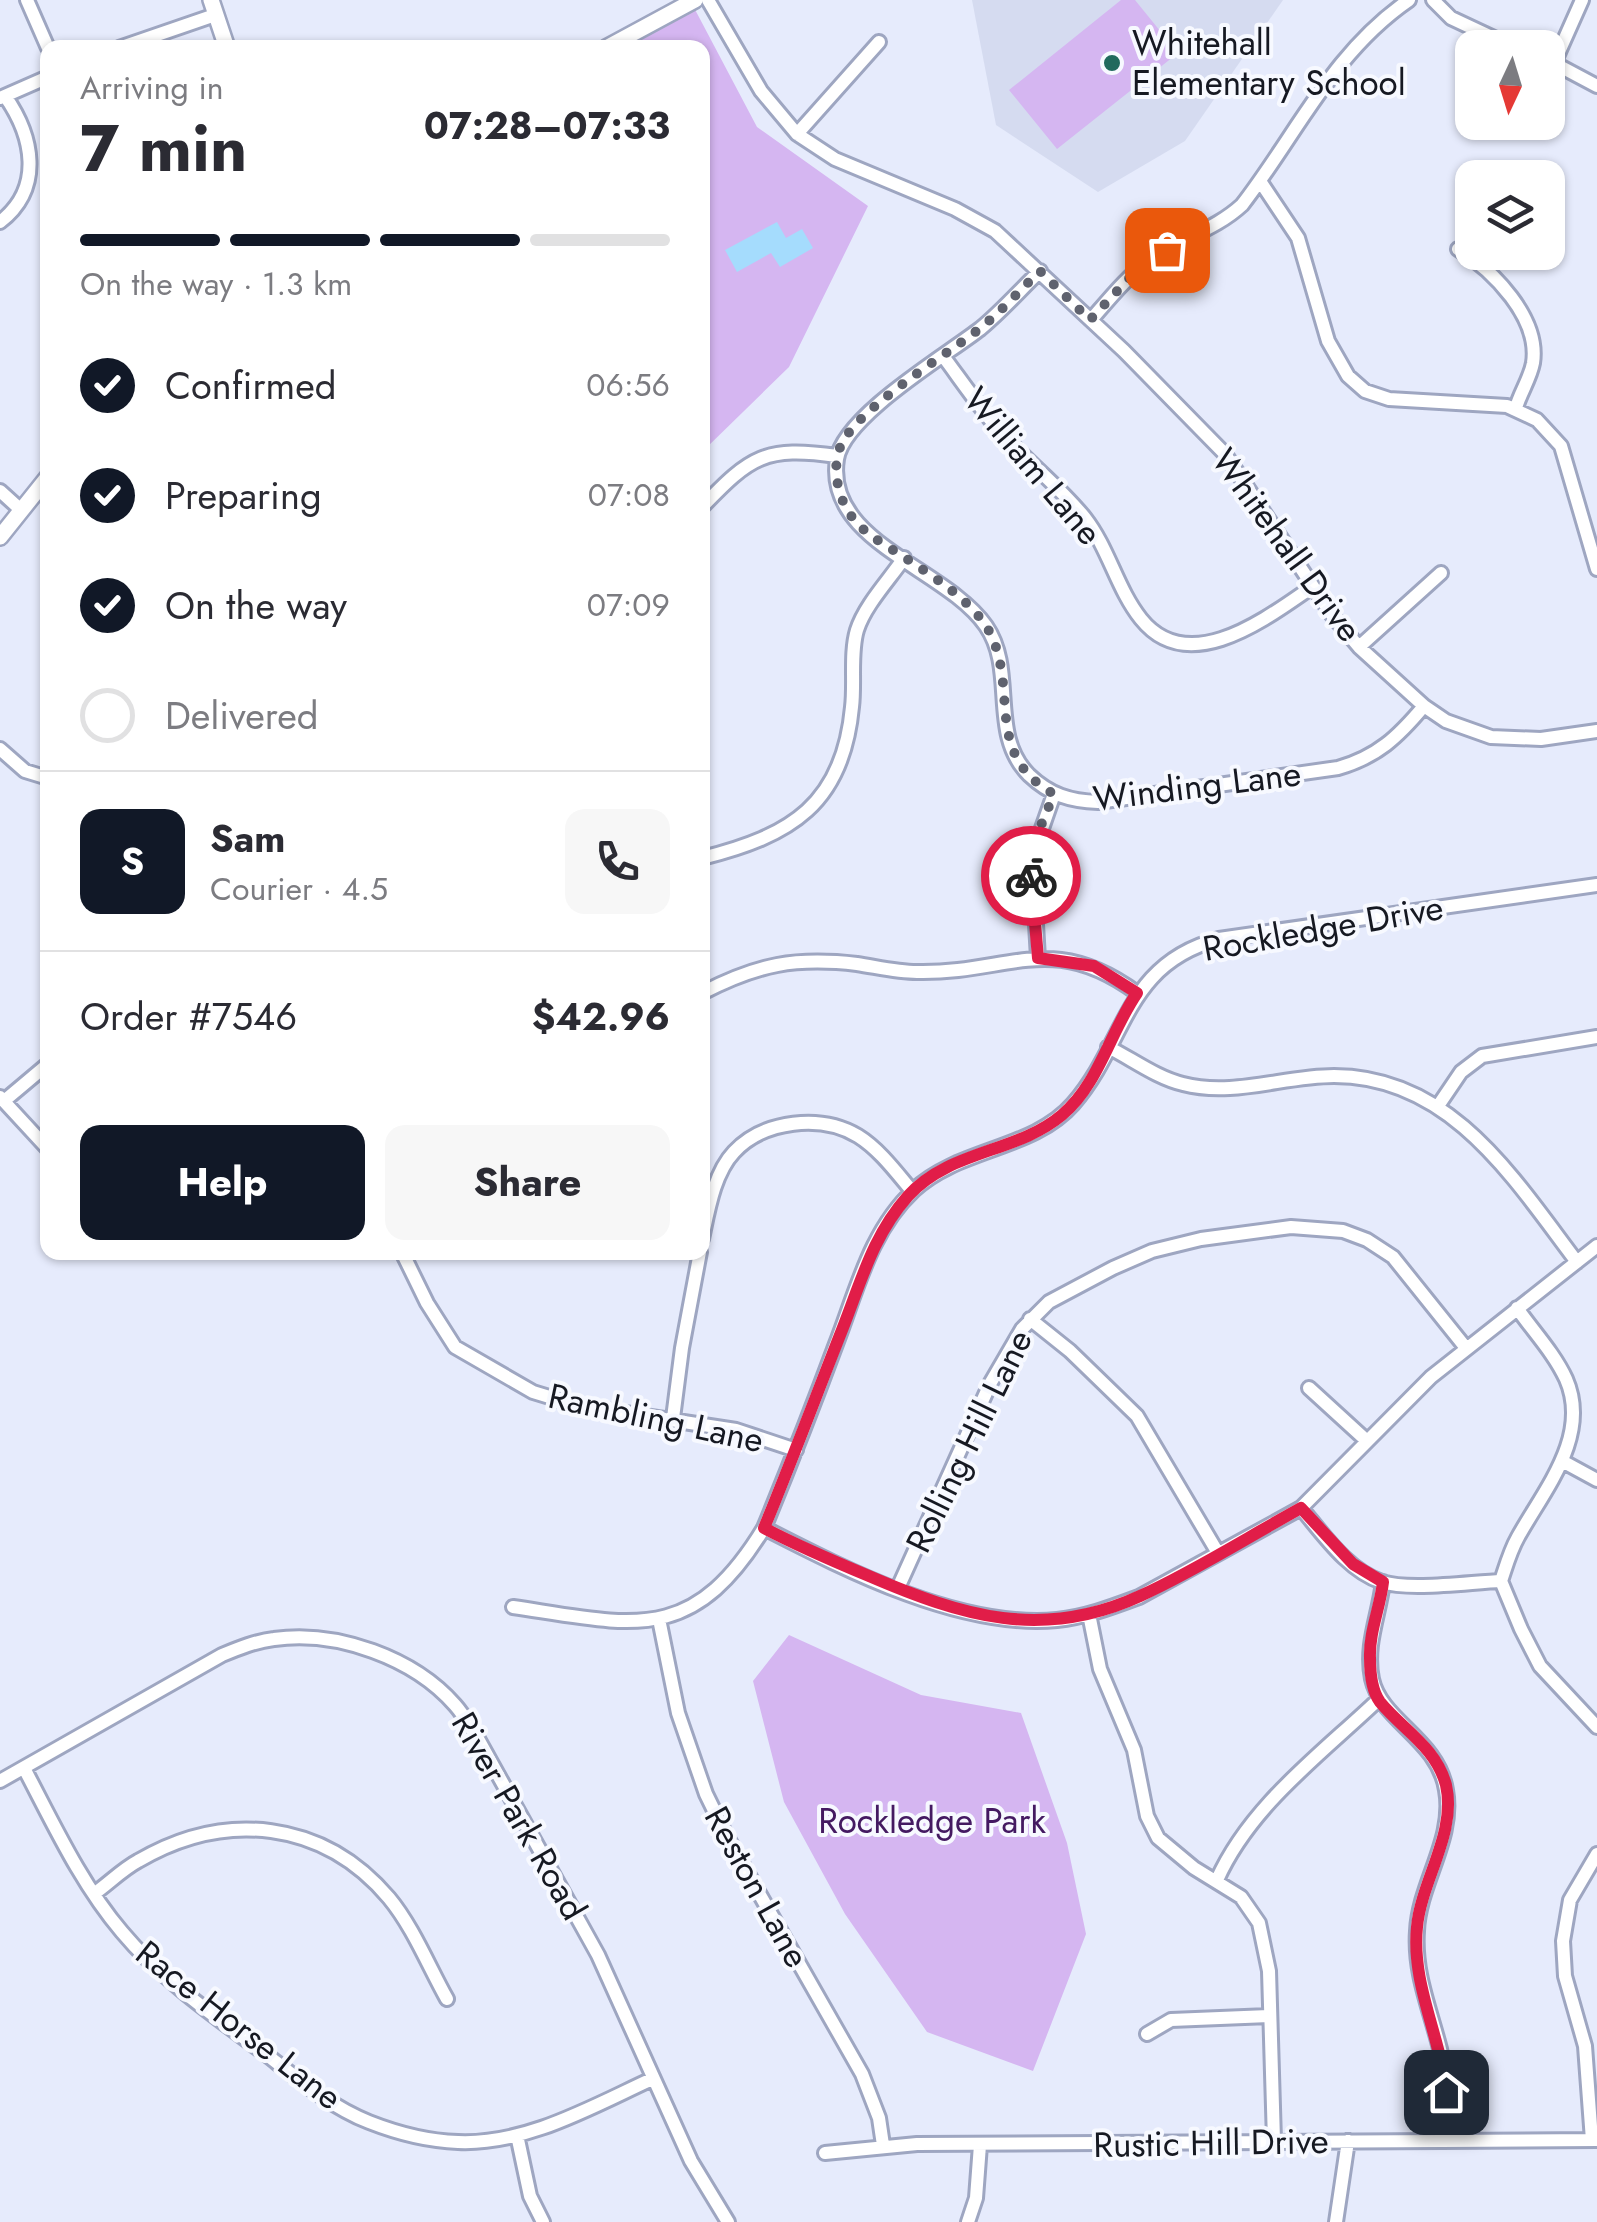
<!DOCTYPE html>
<meta charset="utf-8">
<style>
:root{--surface:#fff;--page:#f7f7f7;--text:#2b2b33;--muted:#7c7c81;--line:#e1e1e2;--accent:#111827}
body{margin:0;font-family:Jost,sans-serif;background:var(--page);color:var(--text);height:100vh;display:flex;flex-direction:column;font-size:38px;white-space:nowrap}
*{box-sizing:border-box;margin:0}
p{font-size:32px;color:var(--muted)}
.icon{flex:none;width:55px;height:55px;fill:none;stroke:currentColor;stroke-width:2;stroke-linecap:round;stroke-linejoin:round}
.map{position:relative;flex:1;overflow:hidden}
.sheet{position:absolute;left:40px;top:40px;width:670px;height:1220px;display:flex;flex-direction:column;background:var(--surface);border-radius:20px;box-shadow:0 2px 8px #0004}
.sheet>*{flex:none}
.needle{width:65px;rotate:184deg}
.buttons{position:absolute;left:1455px;top:30px;display:grid;gap:20px}
.buttons a{display:grid;place-items:center;width:110px;height:110px;border-radius:20px;background:var(--surface);box-shadow:0 2px 8px #0004;font-size:50px}
.pin{position:absolute;display:grid;place-items:center;width:85px;height:85px;color:#fff;margin:-42px;border-radius:20px;box-shadow:0 5px 15px #0006}
.courier{position:absolute;display:grid;place-items:center;width:100px;height:100px;margin:-50px;border:8px solid #e11d48;border-radius:50%;background:#fff;color:#222;box-shadow:0 2px 12px #0007}
.head em{font-style:normal;font-weight:700}
.head div{display:flex;flex-direction:column-reverse}
.head{display:flex;align-items:center;justify-content:space-between;height:170px;padding:0 40px}
h1{font-size:65px;font-weight:700;line-height:75px}
.bar{display:grid;grid-template-columns:repeat(4,1fr);gap:15px 10px;align-content:center;height:120px;padding:0 40px}
.bar i{height:12px;border-radius:8px;background:var(--line)}
.bar .selected{background:var(--accent)}
.bar p{grid-column:span 4}
.line{display:flex;align-items:center;gap:25px;padding:0 40px;border-top:2px solid var(--line)}
.line div{flex:1}
.round{display:grid;place-items:center;flex:none;width:105px;height:105px;border-radius:20px;background:var(--page)}
ol{padding:0 40px;list-style:none}
li{display:flex;align-items:center;gap:30px;height:110px}
li p{margin-inline-start:auto}
li .icon{padding:10px;border-radius:50%;background:var(--accent);color:#fff;stroke-width:4}
li:last-child{color:var(--muted)}
li i{width:55px;height:55px;border:5px solid var(--line);border-radius:50%}
.action{display:flex;gap:20px;margin-top:auto;padding:20px 40px}
.action a{flex:1;height:115px;border-radius:20px;background:var(--accent);color:#fff;font-size:40px;font-weight:700;line-height:115px;text-align:center}
.action a+a{background:var(--page);color:var(--text)}
.map>svg:first-child{display:block}
</style>
<div class="map">
<svg width="1597" height="2222" viewBox="0 0 1597 2222">
<rect width="100%" height="100%" fill="#e6ebfc"/>
<path fill="#d5dbf0" d="M 972,0 L 1283,0 L 1185,141 L 1098,192 L 996,125 Z"/>
<path fill="#d5b6f1" d="M 1121,0 L 1135,0 L 1178,53 L 1057,149 L 1009,90 Z
M 691,2 L 757,127 L 868,206 L 789,367 L 703,451 L 702,48 L 609,48 Z
M 789,1635 L 921,1695 L 1021,1713 L 1067,1843 L 1086,1934 L 1033,2071 L 927,2032 L 845,1914 L 784,1802 L 753,1681 Z"/>
<path fill="#a5dcfd" d="M 777,222 L 786,238 L 802,229 L 813,248 L 780,267 L 771,253 L 737,272 L 725,250 Z"/>
<g fill="none" stroke-linecap="round" stroke-linejoin="round">
<g stroke="#9ea6c1" stroke-width="18">
<path id="minor" d="M 27,0 L 48,48
M 708,0 L 761,91 L 797,134 L 835,159 L 955,209 L 995,231 L 1124,351 L 1225,454 L 1332,615 L 1359,647 L 1424,706 L 1446,721 L 1491,737 L 1541,739 L 1597,731
M 1433,0 L 1451,18 L 1515,48
M 119,48 L 215,15
M 1550,61 L 1597,86
M 1554,63 L 1582,0
M 0,98 L 48,77
M 797,134 L 879,42
M 1260,181 L 1298,238 L 1328,341 L 1348,376 L 1365,391 L 1389,399 L 1507,406 L 1537,420 L 1561,446 L 1597,569
M 0,222 C 44,188 33,136 5,96
M 1458,249 C 1493,270 1540,318 1533,363 C 1530,379 1520,393 1516,408
M 1040,271 C 1020,290 1002,311 980,329 C 945,356 844,416 837,459 C 824,542 946,568 986,626 C 1017,671 988,734 1029,775 C 1050,795 1070,801 1098,802 L 1338,768 C 1377,757 1398,737 1424,706
M 1091,320 C 1110,298 1128,275 1153,258 C 1182,238 1216,229 1242,205 C 1297,134 1332,53 1409,0
M 943,356 C 963,383 982,411 1004,436 C 1030,464 1061,488 1085,518 C 1109,549 1117,589 1141,619 C 1189,679 1268,617 1312,587
M 0,491 L 21,510
M 702,507 C 751,456 765,446 837,456
M 1359,647 L 1441,573
M 0,749 L 25,771 L 48,778
M 702,858 C 791,836 843,804 852,707 C 855,683 850,653 857,630 C 865,605 889,580 904,558
M 1038,958 L 1032,857 L 1054,794
M 702,993 C 758,964 795,957 857,964 C 877,967 897,972 917,972 C 1009,974 1051,930 1137,993
M 1108,1047 C 1132,1059 1157,1078 1183,1084 C 1233,1097 1284,1076 1334,1076 C 1451,1076 1514,1179 1577,1262
M 0,1097 L 48,1149
M 4,1101 L 48,1064
M 1438,1106 L 1461,1072 L 1482,1056 L 1597,1037
M 702,1239 C 708,1211 714,1173 734,1152 C 764,1120 821,1114 858,1136 C 879,1149 896,1172 912,1191
M 402,1252 L 427,1303 L 455,1347 L 533,1392 L 579,1406 L 736,1430 L 796,1450
M 1517,1308 C 1533,1331 1554,1353 1566,1379 C 1591,1436 1544,1490 1518,1537 C 1510,1551 1506,1566 1501,1581 L 1521,1629 L 1540,1666 L 1597,1727
M 1030,1319 L 1070,1351 L 1137,1416 L 1218,1553
M 1309,1388 L 1367,1441
M 673,1418 L 682,1348 L 700,1252
M 1562,1461 L 1597,1480
M 1301,1508 C 1323,1534 1348,1571 1382,1582 C 1410,1591 1471,1582 1501,1581
M 764,1528 C 848,1571 961,1629 1057,1620 C 1086,1617 1112,1607 1139,1597 L 1301,1508 L 1431,1377 L 1597,1246
M 1383,1582 C 1379,1616 1365,1645 1372,1679 C 1381,1721 1438,1739 1446,1790 C 1455,1839 1419,1883 1417,1931 C 1414,1973 1430,2009 1440,2049 C 1447,2079 1448,2110 1451,2140
M 898,1588 L 990,1384 L 1022,1329 L 1049,1302 L 1113,1268 L 1152,1251 L 1201,1239 L 1291,1227 L 1343,1231 L 1367,1240 L 1393,1257 L 1466,1348
M 513,1607 C 633,1625 692,1646 764,1528 C 789,1467 813,1406 836,1344 C 857,1290 870,1231 914,1190 C 959,1148 1033,1150 1073,1104 C 1127,1042 1124,964 1219,939 L 1597,885
M 1089,1614 L 1100,1669 L 1134,1750 L 1147,1816 L 1158,1838 L 1194,1868 L 1241,1897 L 1259,1923 L 1269,1971 L 1274,2141
M 659,1619 L 678,1713 L 706,1794 L 727,1837 L 862,2074 L 879,2118 L 883,2145
M 24,1768 C 53,1823 81,1884 122,1932 C 162,1980 217,2018 267,2055 C 299,2080 331,2107 369,2122 C 397,2133 428,2141 458,2142 C 526,2145 593,2106 652,2079
M 0,1781 L 222,1655 C 239,1648 256,1641 274,1639 C 337,1630 414,1658 455,1705 C 464,1715 470,1727 477,1737 L 598,1955 L 691,2161 L 728,2222
M 1217,1880 C 1250,1806 1320,1755 1378,1700
M 95,1893 C 109,1883 123,1869 138,1861 C 225,1810 323,1820 389,1898 C 413,1927 429,1967 447,1999
M 1147,2034 L 1171,2020 L 1269,2016
M 517,2135 L 530,2196 L 543,2222
M 1592,2140 L 1585,2046 L 1565,1976 L 1563,1941 L 1570,1900 L 1597,1854
M 825,2153 L 917,2144 L 1597,2140
M 968,2222 L 976,2198 L 980,2145
M 1336,2222 L 1348,2141"/>
</g>
<g stroke="#9ea6c1" stroke-width="20">
<path id="tertiary" d="M 211,0 L 227,48
M 606,48 L 695,0
M 0,537 L 48,477"/>
</g>
<use href="#minor" stroke="#fff" stroke-width="12"/>
<use href="#tertiary" stroke="#fff" stroke-width="15"/>
</g>
<g fill="none" stroke-linecap="round" stroke-linejoin="round">
<path stroke="#5f626e" stroke-width="10" stroke-dasharray="0 18" d="M 1031,876 L 1035,840 L 1054,794 C 983,755 1019,690 990,633 C 971,595 908,561 873,537 C 856,525 844,510 839,489 C 835,475 835,459 841,445 C 857,410 941,358 974,333 C 998,315 1018,292 1040,271 L 1090,320 L 1135,272 L 1167,250"/>
<path stroke="#e11d48" stroke-width="12" d="M 1031,876 L 1038,958 L 1094,966 L 1137,993 C 1110,1032 1099,1084 1062,1115 C 1017,1153 949,1150 908,1196 C 873,1235 861,1282 842,1330 C 816,1396 791,1463 764,1528 C 798,1546 833,1561 869,1576 C 962,1616 1042,1641 1140,1596 C 1195,1571 1248,1537 1301,1508 L 1353,1564 L 1383,1582 C 1380,1608 1369,1632 1370,1658 C 1370,1671 1372,1691 1380,1702 C 1403,1730 1436,1747 1446,1785 C 1457,1833 1421,1881 1417,1927 C 1411,1984 1441,2037 1446,2092"/>
</g>
<circle fill="#21695d" stroke="#f7f9ff" stroke-width="4" cx="1112" cy="63" r="10"/>
<g text-anchor="middle" dominant-baseline="central" stroke-width="8" stroke-linejoin="round" paint-order="stroke">
<g font-size="35" fill="#161922" stroke="#f7f9ff" text-anchor="start">
<text x="1132" y="43">Whitehall<tspan x="1132" dy="40">Elementary School</tspan></text>
</g>
<g font-size="35" fill="#161922" stroke="#f7f9ff">
<text transform="translate(1033 466) rotate(50)">William Lane</text>
<text transform="translate(1287 545) rotate(54)">Whitehall Drive</text>
<text transform="translate(1197 786) rotate(-7)">Winding Lane</text>
<text transform="translate(1323 928) rotate(-10)">Rockledge Drive</text>
<text transform="translate(656 1418) rotate(12)">Rambling Lane</text>
<text transform="translate(969 1441) rotate(-64)">Rolling Hill Lane</text>
<text transform="translate(519 1816) rotate(60)">River Park Road</text>
<text transform="translate(757 1887) rotate(61)">Reston Lane</text>
<text transform="translate(239 2025) rotate(38)">Race Horse Lane</text>
<text transform="translate(1211 2143) rotate(-1)">Rustic Hill Drive</text>
</g>
<g font-size="35" fill="#441a61" stroke="#f7f9ff">
<text x="932" y="1821">Rockledge Park</text>
</g>
</g>
</svg>
<div class="buttons">
<a><svg class="needle" viewBox="-14 -14 28 28"><path d="M0-13l5 13h-10z" fill="#e53935"/><path d="M0 13l5-13h-10z" fill="#7c7c81"/></svg></a>
<a><svg class="icon" aria-label="layers" viewBox="0 0 24 24"><path d="M12 4l9 5-9 5-9-5zM3 14l9 5 9-5"/></svg></a>
</div>
<div class="pin" style="left:1167px;top:250px;background:#ea580c"><svg class="icon" aria-label="bag" viewBox="0 0 24 24"><path d="M5 8h14l-1 12H6zM9 8a3 3 0 0 1 6 0"/></svg></div>
<div class="pin" style="left:1446px;top:2092px;background:#1f2937"><svg class="icon" aria-label="home" viewBox="0 0 24 24"><path d="M3 11l9-7 9 7M6 9v11h12V9"/></svg></div>
<div class="courier" style="left:1031px;top:876px"><svg class="icon" aria-label="bike" viewBox="0 0 24 24"><circle cx="6" cy="16" r="4"/><circle cx="18" cy="16" r="4"/><path d="M6 16l4-8h5l3 8M10 8l3 8H6M13 5h3"/></svg></div>
<section class="sheet">
<div class="head"><div><h1>7 min</h1><p>Arriving in</p></div><em>07:28–07:33</em></div>
<div class="bar"><i class="selected"></i><i class="selected"></i><i class="selected"></i><i></i><p>On the way · 1.3 km</p></div>
<ol>
<li><svg class="icon" aria-label="check" viewBox="0 0 24 24"><path d="M5 12l5 5 9-10"/></svg>Confirmed<p>06:56</p></li>
<li><svg class="icon" aria-label="check" viewBox="0 0 24 24"><path d="M5 12l5 5 9-10"/></svg>Preparing<p>07:08</p></li>
<li><svg class="icon" aria-label="check" viewBox="0 0 24 24"><path d="M5 12l5 5 9-10"/></svg>On the way<p>07:09</p></li>
<li><i></i>Delivered</li>
</ol>
<div class="line" style="height:180px"><b class="round" style="background:var(--accent);color:#fff">S</b><div><b>Sam</b><p>Courier · 4.5</p></div><a class="round"><svg class="icon" aria-label="phone" viewBox="0 0 24 24"><path d="M5 4h4l2 5-3 2q2 4 5 5l2-3 5 2v4C11 20 4 13 5 4z"/></svg></a></div>
<div class="line" style="height:130px"><div>Order #7546</div><b>$42.96</b></div>
<div class="action"><a>Help</a><a>Share</a></div>
</section>
</div>
